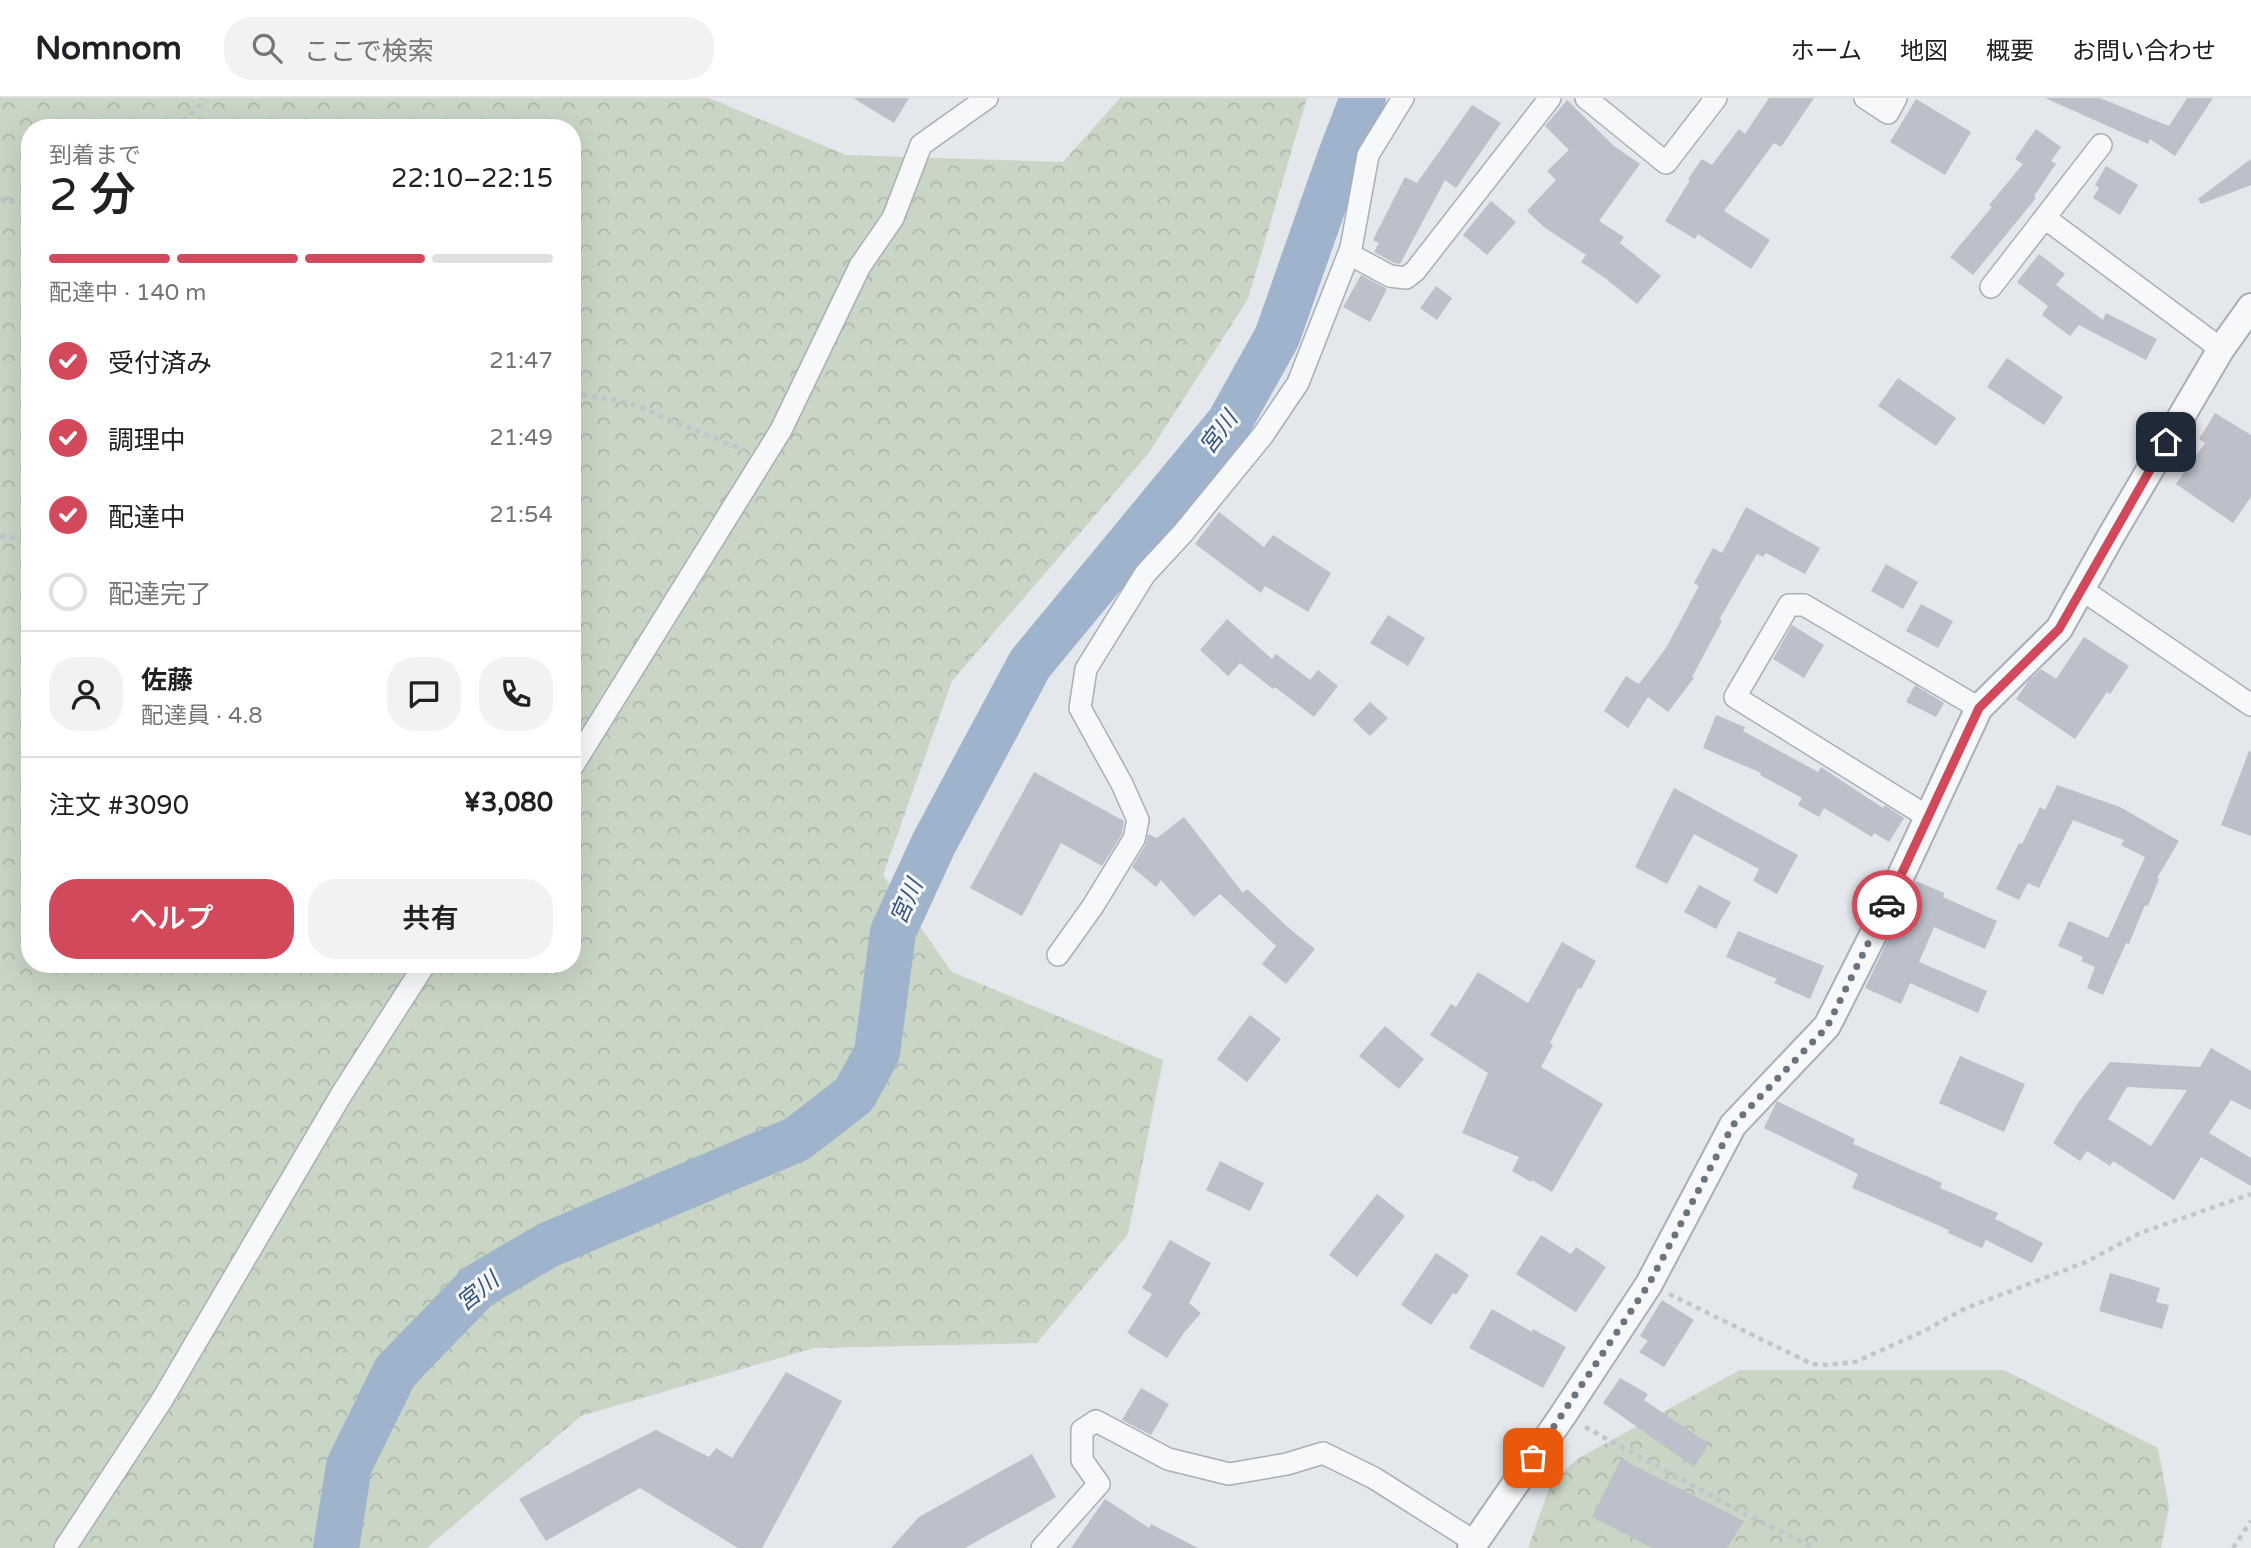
<!DOCTYPE html>
<html lang="ja">
<meta charset="utf-8">
<style>
:root{--surface:#fff;--page:#f2f2f2;--text:#202124;--muted:#757577;--line:#e0e0e0;--accent:#d1495b}
body{margin:0;font-family:"Varela Round","Noto Sans JP",sans-serif;background:var(--page);color:var(--text);height:100vh;display:flex;flex-direction:column;font-size:26px;white-space:nowrap}
*{box-sizing:border-box;margin:0}
p{font-size:23px;color:var(--muted)}
.icon{flex:none;width:38px;height:38px;fill:none;stroke:currentColor;stroke-width:2;stroke-linecap:round;stroke-linejoin:round}
.map{position:relative;flex:1;overflow:hidden}
.panel{position:absolute;left:21px;top:21px;width:560px;height:854px;display:flex;flex-direction:column;background:var(--surface);border-radius:28px;box-shadow:0 7px 28px #0002}
.panel>*{flex:none}
.pin{position:absolute;display:grid;place-items:center;width:60px;height:60px;color:#fff;margin:-30px;border-radius:14px;box-shadow:0 4px 10px #0006}
.courier{position:absolute;display:grid;place-items:center;width:70px;height:70px;margin:-35px;border:5px solid #d1495b;border-radius:50%;background:#fff;color:#222;box-shadow:0 2px 9px #0007}
.summary em{font-style:normal;font-weight:600}
.summary div{display:flex;flex-direction:column-reverse}
.summary{display:flex;align-items:center;justify-content:space-between;height:119px;padding:0 28px}
h1{font-size:46px;font-weight:600;line-height:52px}
.bar{display:grid;grid-template-columns:repeat(4,1fr);gap:10px 7px;align-content:center;height:84px;padding:0 28px}
.bar i{height:9px;border-radius:5px;background:var(--line)}
.bar .active{background:var(--accent)}
.bar p{grid-column:span 4}
.line{display:flex;align-items:center;gap:18px;padding:0 28px;border-top:2px solid var(--line)}
.line div{flex:1}
.round{display:grid;place-items:center;flex:none;width:74px;height:74px;border-radius:28px;background:var(--page)}
ol{padding:0 28px;list-style:none}
li{display:flex;align-items:center;gap:21px;height:77px}
li p{margin-inline-start:auto}
li .icon{padding:7px;border-radius:50%;background:var(--accent);color:#fff;stroke-width:4}
li:last-child{color:var(--muted)}
li i{width:38px;height:38px;border:4px solid var(--line);border-radius:50%}
.action{display:flex;gap:14px;margin-top:auto;padding:14px 28px}
.action a{flex:1;height:80px;border-radius:28px;background:var(--accent);color:#fff;font-size:28px;font-weight:600;line-height:80px;text-align:center}
.action a+a{background:var(--page);color:var(--text)}
header{display:flex;align-items:center;gap:42px;box-sizing:border-box;height:98px;padding:0 35px;background:var(--surface);border-bottom:2px solid var(--line)}
header strong{font-size:33px}
nav{display:flex;gap:38px;margin-inline-start:auto;font-size:24px}
.search{width:490px;height:63px;background:var(--page);display:flex;align-items:center;gap:18px;box-sizing:border-box;padding:0 24px;border-radius:28px;color:var(--muted);font-size:26px}
.map>svg:first-child{display:block}
</style>
<header>
<strong>Nomnom</strong>
<div class="search"><svg class="icon" aria-label="search" viewBox="0 0 24 24"><circle cx="10" cy="10" r="6"/><path d="M15 15l6 6"/></svg>ここで検索</div>
<nav><a>ホーム</a><a>地図</a><a>概要</a><a>お問い合わせ</a></nav>
</header>
<div class="map">
<svg width="2251" height="1450" viewBox="0 0 2251 1450">
<defs>
<pattern id="forest-crowns" width="20" height="18" patternUnits="userSpaceOnUse" patternTransform="scale(1.75)"><rect width="20" height="18" fill="#c9d6c5"/><path d="M2 6a3 3 0 1 1 6 0M12 15a3 3 0 1 1 6 0" fill="none" stroke="#adb8ab"/></pattern>
</defs>
<rect width="100%" height="100%" fill="#e4e7ec"/>
<path fill="url(#forest-crowns)" fill-rule="evenodd" d="M 0,0 L 709,0 L 846,57 L 1063,64 L 1120,0 L 1307,0 L 1248,201 L 1148,356 L 952,583 L 883,777 L 952,874 L 1163,962 L 1128,1136 L 1037,1245 L 814,1250 L 581,1318 L 427,1450 L 0,1450 ZM 30,30 L 572,30 L 572,866 L 30,866 Z
M 1740,1272 L 2004,1272 L 2158,1350 L 2169,1409 L 2161,1450 L 1528,1450 L 1551,1385 L 1577,1361 Z"/>
<g fill="none" stroke-linecap="round" stroke-linejoin="round">
<path stroke="#9fb4cc" stroke-width="46" d="M 336,1450 L 349,1368 L 395,1274 L 478,1188 L 548,1147 L 797,1041 L 854,997 L 877,955 L 893,834 L 934,745 L 1030,566 L 1229,325 L 1277,239 L 1341,57 L 1363,0"/>
</g>
<path fill="#bbc0ca" fill-rule="evenodd" d="M 853,0 L 909,0 L 894,25 Z
M 1769,0 L 1814,0 L 1781,49 L 1774,45 L 1724,113 L 1770,142 L 1751,171 L 1698,136 L 1695,141 L 1665,123 L 1690,82 L 1688,81 L 1702,61 L 1712,67 L 1739,31 L 1745,36 Z
M 2045,0 L 2100,0 L 2169,28 L 2187,0 L 2213,0 L 2175,58 L 2150,41 L 2148,46 Z
M 1916,1 L 1971,34 L 1945,77 L 1890,44 Z
M 1567,2 L 1614,48 L 1640,66 L 1599,123 L 1624,139 L 1620,145 L 1661,178 L 1637,206 L 1605,180 L 1581,164 L 1586,157 L 1544,129 L 1527,113 L 1556,82 L 1547,73 L 1569,52 L 1545,28 Z
M 1472,7 L 1501,25 L 1456,90 L 1445,82 L 1400,166 L 1394,165 L 1374,154 L 1379,145 L 1373,142 L 1405,79 L 1417,85 Z
M 2036,31 L 2061,49 L 2051,63 L 2056,66 L 2034,98 L 2036,100 L 1973,177 L 1950,159 L 1992,109 L 1989,107 L 2023,66 L 2015,61 Z
M 2251,61 L 2251,87 L 2201,106 L 2198,101 Z
M 2106,68 L 2138,87 L 2120,117 L 2093,100 L 2099,90 L 2095,87 Z
M 1491,103 L 1516,124 L 1487,157 L 1463,137 Z
M 2039,156 L 2065,176 L 2056,187 L 2103,222 L 2106,215 L 2157,241 L 2146,262 L 2079,227 L 2070,238 L 2042,217 L 2048,208 L 2017,184 Z
M 1361,177 L 1387,191 L 1370,224 L 1343,209 Z
M 1436,188 L 1452,200 L 1437,222 L 1420,210 Z
M 2007,260 L 2063,299 L 2044,327 L 1987,289 Z
M 1898,280 L 1956,320 L 1936,348 L 1878,308 Z
M 2215,315 L 2251,337 L 2251,399 L 2233,425 L 2176,386 L 2205,345 L 2199,341 Z
M 1746,409 L 1820,450 L 1805,476 L 1766,455 L 1763,459 L 1757,456 L 1719,522 L 1722,523 L 1692,579 L 1694,580 L 1668,614 L 1648,599 L 1628,630 L 1604,613 L 1626,578 L 1639,586 L 1666,550 L 1699,488 L 1694,485 L 1713,450 L 1722,455 Z
M 1219,414 L 1264,449 L 1273,437 L 1331,475 L 1308,514 L 1265,488 L 1261,495 L 1195,446 Z
M 1886,466 L 1918,484 L 1903,511 L 1871,493 Z
M 1921,506 L 1953,523 L 1938,550 L 1906,533 Z
M 1388,517 L 1425,540 L 1408,568 L 1370,545 Z
M 1227,521 L 1272,561 L 1276,556 L 1310,582 L 1318,572 L 1338,588 L 1314,619 L 1275,589 L 1273,591 L 1240,565 L 1228,578 L 1200,552 Z
M 1792,527 L 1824,547 L 1804,580 L 1773,561 Z
M 2084,539 L 2129,568 L 2110,596 L 2107,594 L 2075,641 L 2016,601 L 2029,582 L 2041,571 L 2056,581 Z
M 1915,587 L 1944,605 L 1936,619 L 1906,604 Z
M 1370,604 L 1388,620 L 1370,638 L 1353,622 Z
M 1716,617 L 1745,629 L 1743,633 L 1818,674 L 1821,669 L 1883,710 L 1885,707 L 1904,720 L 1889,744 L 1874,735 L 1872,739 L 1824,710 L 1819,719 L 1798,707 L 1802,700 L 1760,677 L 1761,675 L 1703,650 Z
M 2249,653 L 2251,654 L 2251,738 L 2221,727 Z
M 1034,674 L 1124,723 L 1122,736 L 1102,768 L 1061,745 L 1022,818 L 970,790 Z
M 2057,687 L 2120,709 L 2179,743 L 2157,780 L 2159,781 L 2148,808 L 2145,807 L 2129,846 L 2126,845 L 2103,897 L 2087,890 L 2095,869 L 2081,863 L 2083,859 L 2058,848 L 2069,823 L 2108,840 L 2145,759 L 2121,747 L 2124,742 L 2073,722 L 2039,790 L 2028,785 L 2019,802 L 1996,791 L 2019,745 L 2022,746 L 2040,709 L 2045,712 Z
M 1674,690 L 1798,757 L 1777,796 L 1753,783 L 1759,771 L 1694,736 L 1667,786 L 1635,769 Z
M 1184,719 L 1243,795 L 1247,791 L 1291,832 L 1315,851 L 1286,886 L 1262,866 L 1276,848 L 1220,796 L 1194,819 L 1161,782 L 1156,789 L 1132,769 L 1145,748 L 1148,736 L 1157,740 Z
M 1916,783 L 1944,795 L 1943,799 L 1997,823 L 1985,851 L 1934,829 L 1919,864 L 1987,893 L 1978,915 L 1910,885 L 1901,906 L 1865,890 Z
M 1699,787 L 1731,804 L 1716,831 L 1684,814 Z
M 1738,833 L 1824,868 L 1810,901 L 1774,885 L 1777,881 L 1726,859 Z
M 1562,844 L 1596,863 L 1581,891 L 1578,890 L 1550,945 L 1553,947 L 1541,969 L 1603,1006 L 1552,1094 L 1532,1082 L 1531,1084 L 1512,1073 L 1519,1059 L 1462,1035 L 1488,975 L 1430,937 L 1451,906 L 1456,909 L 1478,874 L 1528,905 Z
M 1250,917 L 1281,941 L 1247,984 L 1217,961 Z
M 1385,928 L 1424,961 L 1399,991 L 1359,958 Z
M 2211,950 L 2251,973 L 2251,1012 L 2231,1002 L 2209,1035 L 2251,1060 L 2251,1088 L 2201,1059 L 2174,1102 L 2113,1063 L 2110,1068 L 2087,1053 L 2080,1063 L 2053,1045 L 2080,1002 L 2110,964 L 2200,969 ZM 2127,989 L 2187,992 L 2151,1048 L 2108,1021 Z
M 1960,958 L 2025,986 L 2004,1034 L 1939,1005 Z
M 1777,1003 L 1855,1041 L 1853,1046 L 1942,1085 L 1940,1090 L 1998,1115 L 1995,1121 L 2043,1145 L 2032,1165 L 1986,1142 L 1982,1150 L 1948,1135 L 1949,1132 L 1852,1090 L 1858,1076 L 1764,1030 Z
M 1220,1063 L 1264,1085 L 1250,1113 L 1206,1092 Z
M 1377,1096 L 1405,1118 L 1357,1179 L 1329,1157 Z
M 1541,1137 L 1571,1156 L 1576,1149 L 1606,1169 L 1576,1214 L 1516,1176 Z
M 1170,1142 L 1211,1165 L 1189,1205 L 1201,1215 L 1183,1236 L 1167,1260 L 1127,1235 L 1152,1196 L 1142,1190 Z
M 1436,1155 L 1469,1177 L 1456,1197 L 1453,1195 L 1431,1227 L 1401,1207 Z
M 2110,1175 L 2160,1190 L 2156,1204 L 2169,1207 L 2162,1231 L 2099,1213 Z
M 1662,1202 L 1694,1222 L 1664,1269 L 1639,1254 L 1648,1243 L 1640,1238 Z
M 1492,1211 L 1532,1234 L 1533,1231 L 1566,1249 L 1543,1290 L 1469,1250 Z
M 786,1274 L 842,1303 L 762,1450 L 738,1450 L 640,1390 L 546,1443 L 519,1401 L 656,1332 L 709,1359 L 716,1350 L 732,1360 Z
M 1620,1280 L 1648,1296 L 1644,1302 L 1709,1346 L 1694,1369 L 1603,1305 Z
M 1141,1290 L 1169,1306 L 1151,1337 L 1122,1322 Z
M 1032,1356 L 1056,1399 L 965,1450 L 891,1450 L 919,1419 Z
M 1621,1361 L 1744,1423 L 1727,1450 L 1652,1450 L 1592,1419 Z
M 1105,1401 L 1149,1430 L 1151,1426 L 1198,1450 L 1071,1450 Z"/>
<g fill="none" stroke-linecap="round" stroke-linejoin="round">
<g stroke="#a9aeb7" stroke-width="24">
<path id="minor" d="M 1586,0 L 1666,65 L 1716,0
M 1865,0 L 1888,15 L 1896,0
M 2045,120 L 2221,251
M 1349,156 L 1390,178 L 1406,180 L 1415,173 L 1550,0
M 1991,189 L 2101,47
M 2081,491 L 2251,607
M 572,669 L 781,332 L 860,168 L 893,120 L 921,47 L 987,0
M 1928,719 L 1735,599 L 1789,507 L 1804,507 L 1979,610
M 1058,857 L 1093,808 L 1134,741 L 1138,722 L 1122,686 L 1080,610 L 1086,571 L 1145,476 L 1183,435 L 1263,337 L 1298,285 L 1351,150 L 1368,57 L 1403,0
M 65,1450 L 162,1302 L 341,997 L 425,866
M 1042,1450 L 1099,1386 L 1082,1362 L 1082,1332 L 1096,1323 L 1168,1361 L 1229,1376 L 1287,1366 L 1323,1355 L 1374,1380 L 1475,1444"/>
</g>
<g stroke="#a9aeb7" stroke-width="30">
<path id="tertiary" d="M 1471,1450 L 1563,1317 L 1649,1186 L 1733,1027 L 1827,928 L 1875,833 L 1979,610 L 2059,531 L 2111,438 L 2221,251 L 2251,209"/>
</g>
<path stroke="#c2c5cb" stroke-width="4.5" stroke-dasharray="5 5" stroke-linecap="butt" d="M 175,30 L 201,6 L 202,0
M 0,100 L 11,104 L 30,102
M 572,295 L 627,304 L 743,352
M 0,438 L 30,442
M 1669,1196 L 1812,1266 L 1825,1267 L 1855,1264 L 1924,1233 L 1964,1211 L 2086,1164 L 2140,1135 L 2251,1096
M 1585,1329 L 1745,1416 L 1815,1450
M 2233,1450 L 2251,1423"/>
<use href="#minor" stroke="#f7f8fa" stroke-width="21"/>
<use href="#tertiary" stroke="#f7f8fa" stroke-width="26"/>
</g>
<g fill="none" stroke-linecap="round" stroke-linejoin="round">
<path stroke="#6c737f" stroke-width="7" stroke-dasharray="0 12.6" d="M 1533,1360 L 1649,1186 L 1733,1027 L 1827,929 L 1887,807"/>
<path stroke="#d1495b" stroke-width="9" d="M 1887,807 L 1979,610 L 2059,531 L 2166,344"/>
</g>
<g text-anchor="middle" dominant-baseline="central" stroke-width="6" stroke-linejoin="round" paint-order="stroke">
<g font-size="23" font-style="italic" fill="#34527a" stroke="#f4f6f9">
<text transform="translate(1219 335) rotate(-53)">宮川</text>
<text transform="translate(907 804) rotate(-66)">宮川</text>
<text transform="translate(478 1194) rotate(-39)">宮川</text>
</g>
</g>
</svg>
<div class="pin" style="left:1533px;top:1360px;background:#ea580c"><svg class="icon" aria-label="bag" viewBox="0 0 24 24"><path d="M5 8h14l-1 12H6zM9 8a3 3 0 0 1 6 0"/></svg></div>
<div class="pin" style="left:2166px;top:344px;background:#1f2937"><svg class="icon" aria-label="home" viewBox="0 0 24 24"><path d="M3 11l9-7 9 7M6 9v11h12V9"/></svg></div>
<div class="courier" style="left:1887px;top:807px"><svg class="icon" aria-label="car" viewBox="0 0 24 24"><path d="M5 17H2v-5l4-1 3-4h7l3 4 3 1v5h-3M9 17h6M6 11h13"/><circle cx="7" cy="17" r="2"/><circle cx="17" cy="17" r="2"/></svg></div>
<section class="panel">
<div class="summary"><div><h1>2 分</h1><p>到着まで</p></div><em>22:10–22:15</em></div>
<div class="bar"><i class="active"></i><i class="active"></i><i class="active"></i><i></i><p>配達中 · 140 m</p></div>
<ol>
<li><svg class="icon" aria-label="check" viewBox="0 0 24 24"><path d="M5 12l5 5 9-10"/></svg>受付済み<p>21:47</p></li>
<li><svg class="icon" aria-label="check" viewBox="0 0 24 24"><path d="M5 12l5 5 9-10"/></svg>調理中<p>21:49</p></li>
<li><svg class="icon" aria-label="check" viewBox="0 0 24 24"><path d="M5 12l5 5 9-10"/></svg>配達中<p>21:54</p></li>
<li><i></i>配達完了</li>
</ol>
<div class="line" style="height:126px"><a class="round"><svg class="icon" aria-label="person" viewBox="0 0 24 24"><circle cx="12" cy="8" r="4"/><path d="M4 21q1-7 8-7t8 7"/></svg></a><div><b>佐藤</b><p>配達員 · 4.8</p></div><a class="round"><svg class="icon" aria-label="chat" viewBox="0 0 24 24"><path d="M4 5h16v11H9l-5 4z"/></svg></a><a class="round"><svg class="icon" aria-label="phone" viewBox="0 0 24 24"><path d="M5 4h4l2 5-3 2q2 4 5 5l2-3 5 2v4C11 20 4 13 5 4z"/></svg></a></div>
<div class="line" style="height:91px"><div>注文 #3090</div><b>¥3,080</b></div>
<div class="action"><a>ヘルプ</a><a>共有</a></div>
</section>
</div>
